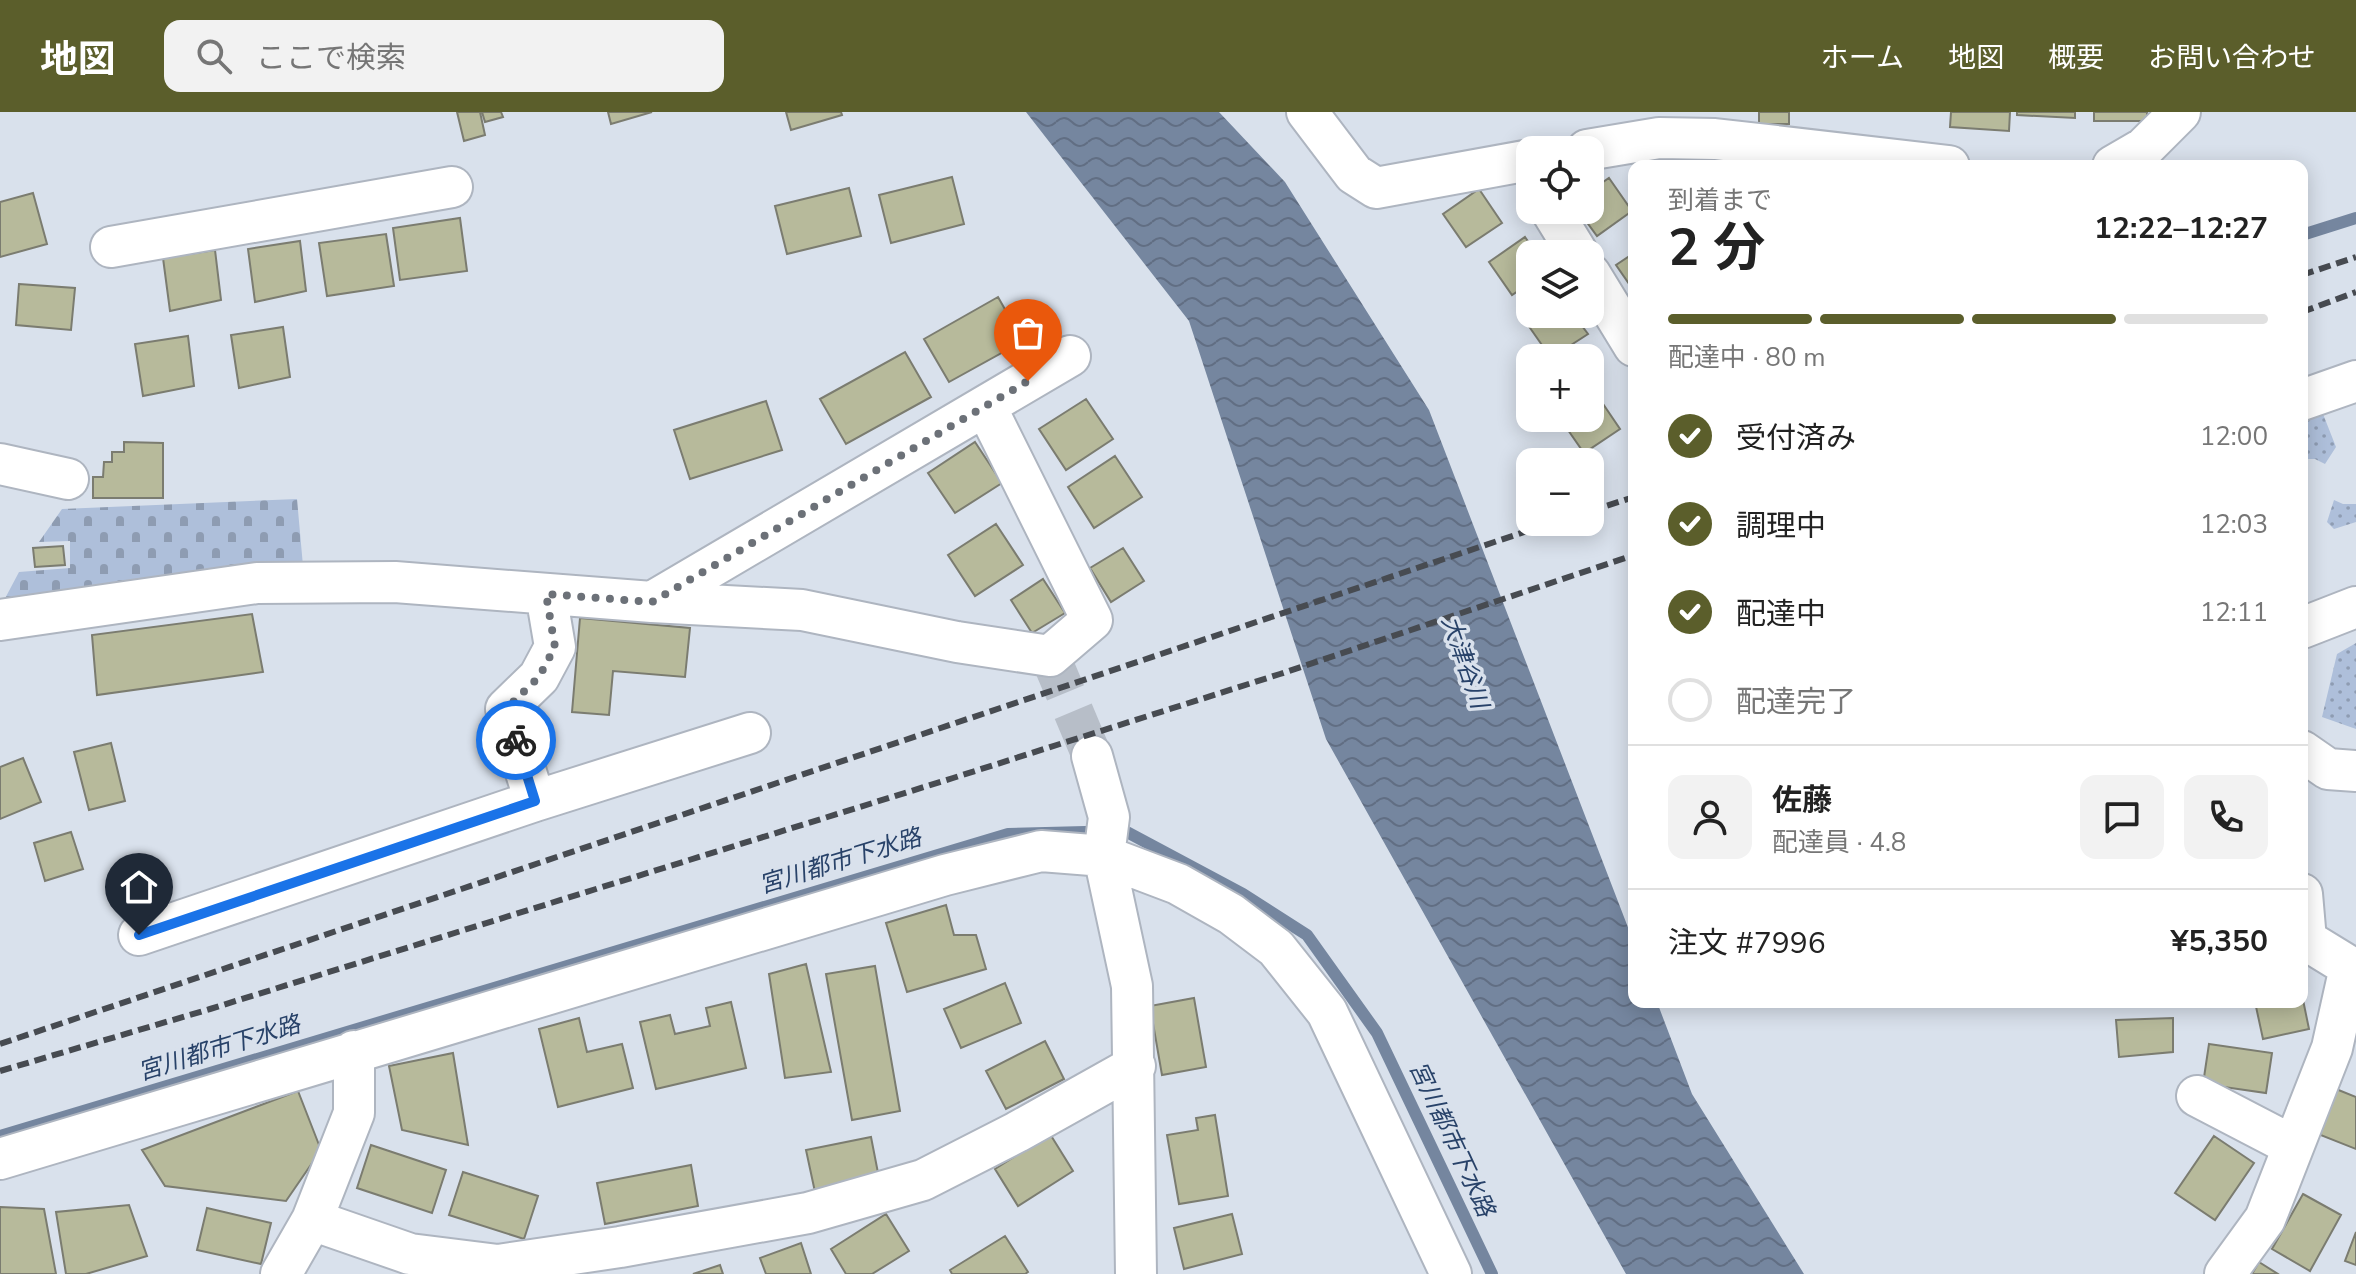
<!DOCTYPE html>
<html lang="ja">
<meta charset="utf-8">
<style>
:root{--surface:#fff;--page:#f2f2f2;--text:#222;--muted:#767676;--line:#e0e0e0;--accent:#5b5e2b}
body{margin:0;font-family:"Nunito Sans","Noto Sans JP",sans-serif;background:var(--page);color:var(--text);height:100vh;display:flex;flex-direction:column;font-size:30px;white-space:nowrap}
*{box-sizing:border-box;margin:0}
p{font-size:26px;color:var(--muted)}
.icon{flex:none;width:44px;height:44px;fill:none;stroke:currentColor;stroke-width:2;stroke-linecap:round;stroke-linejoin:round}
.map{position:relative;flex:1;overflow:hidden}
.drawer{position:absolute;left:1628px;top:48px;width:680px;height:848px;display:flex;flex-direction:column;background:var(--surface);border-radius:16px;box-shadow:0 4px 20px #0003}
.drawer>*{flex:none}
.tools{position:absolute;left:1516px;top:24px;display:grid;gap:16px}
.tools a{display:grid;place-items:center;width:88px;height:88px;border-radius:16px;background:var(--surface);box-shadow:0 4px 20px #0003;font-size:40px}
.pin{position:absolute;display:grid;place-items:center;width:68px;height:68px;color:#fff;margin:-82px -34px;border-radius:50% 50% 50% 0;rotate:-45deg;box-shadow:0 0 8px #0007}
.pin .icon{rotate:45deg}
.courier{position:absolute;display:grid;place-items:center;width:80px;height:80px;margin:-40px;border:6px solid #1a73e8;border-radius:50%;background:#fff;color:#222;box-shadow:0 2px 10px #0007}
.overview em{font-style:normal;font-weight:700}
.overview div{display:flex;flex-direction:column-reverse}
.overview{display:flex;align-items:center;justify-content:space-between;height:136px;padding:0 40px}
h1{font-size:52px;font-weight:700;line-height:60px}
.bar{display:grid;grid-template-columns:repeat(4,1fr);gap:12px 8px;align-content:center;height:96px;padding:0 40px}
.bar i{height:10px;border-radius:6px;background:var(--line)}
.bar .selected{background:var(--accent)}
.bar p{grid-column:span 4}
.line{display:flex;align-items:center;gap:20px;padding:0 40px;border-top:2px solid var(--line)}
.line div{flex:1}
.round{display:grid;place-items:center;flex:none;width:84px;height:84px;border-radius:16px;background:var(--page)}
ol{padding:0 40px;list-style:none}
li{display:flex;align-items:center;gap:24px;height:88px}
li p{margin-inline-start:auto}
li .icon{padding:8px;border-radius:50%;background:var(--accent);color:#fff;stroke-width:4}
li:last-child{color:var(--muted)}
li i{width:44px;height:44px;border:4px solid var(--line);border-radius:50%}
header{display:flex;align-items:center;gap:48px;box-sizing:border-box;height:112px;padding:0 40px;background:var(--accent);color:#fff}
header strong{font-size:38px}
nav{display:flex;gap:44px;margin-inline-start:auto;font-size:28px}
.search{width:560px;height:72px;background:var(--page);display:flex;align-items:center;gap:20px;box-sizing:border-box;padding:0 28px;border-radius:16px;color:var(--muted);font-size:30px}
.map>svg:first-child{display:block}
</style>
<header>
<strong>地図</strong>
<div class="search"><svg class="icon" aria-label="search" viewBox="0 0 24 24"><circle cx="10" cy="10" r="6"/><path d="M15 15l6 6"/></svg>ここで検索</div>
<nav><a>ホーム</a><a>地図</a><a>概要</a><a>お問い合わせ</a></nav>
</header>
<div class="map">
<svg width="2356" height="1162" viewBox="0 0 2356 1162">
<defs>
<pattern id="grass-dots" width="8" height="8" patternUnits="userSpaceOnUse" patternTransform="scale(2)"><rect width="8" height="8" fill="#aebfda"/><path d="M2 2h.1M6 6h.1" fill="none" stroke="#8e9cb2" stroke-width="1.8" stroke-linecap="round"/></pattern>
<pattern id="cemetery-stones" width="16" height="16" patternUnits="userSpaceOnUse" patternTransform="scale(2)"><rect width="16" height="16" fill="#aebfda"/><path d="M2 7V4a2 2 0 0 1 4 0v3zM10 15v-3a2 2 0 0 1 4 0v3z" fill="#8e9cb2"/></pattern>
<pattern id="water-waves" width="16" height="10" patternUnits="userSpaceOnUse" patternTransform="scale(2)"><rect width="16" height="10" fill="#75869f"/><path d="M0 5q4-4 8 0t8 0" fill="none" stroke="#616e83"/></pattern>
</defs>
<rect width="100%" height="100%" fill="#d9e1ec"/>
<path fill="url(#grass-dots)" d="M 2323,302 L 2336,335 L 2325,352 L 2315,347 L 2302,347 L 2302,309 Z
M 2334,388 L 2343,392 L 2356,392 L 2356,410 L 2334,417 L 2327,410 Z
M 2356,531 L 2356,617 L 2322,605 L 2337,542 Z"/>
<path fill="url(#cemetery-stones)" d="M 297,387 L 303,454 L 1,494 L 19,460 L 70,456 L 70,429 L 39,430 L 62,397 Z"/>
<path fill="url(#water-waves)" d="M 1026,0 L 1219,0 L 1285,70 L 1429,298 L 1634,831 L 1634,890 L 1657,890 L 1692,982 L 1804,1162 L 1626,1162 L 1326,627 L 1189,209 Z"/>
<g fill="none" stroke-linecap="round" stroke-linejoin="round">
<path stroke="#75869f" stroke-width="12" d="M 2302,123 L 2356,106
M 0,1024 L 1008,722 L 1125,719 L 1243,782 L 1307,823 L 1377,921 L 1492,1162"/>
</g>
<path fill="#b7ba9b" stroke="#7b7c70" stroke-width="2" d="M 457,0 L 480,0 L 485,23 L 464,29 Z
M 482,0 L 501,0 L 503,5 L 485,10 Z
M 608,0 L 652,0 L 611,12 Z
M 786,0 L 841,0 L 842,3 L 791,18 Z
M 1759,0 L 1789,0 L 1789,12 L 1759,12 Z
M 1951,0 L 2010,0 L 2009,19 L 1950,15 Z
M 2017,0 L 2075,0 L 2075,6 L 2017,3 Z
M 2094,0 L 2147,0 L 2147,9 L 2094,9 Z
M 1716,45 L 1720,54 L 1696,54 Z
M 952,65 L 964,112 L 891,131 L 879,83 Z
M 1609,66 L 1632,99 L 1597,124 L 1578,98 L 1590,98 L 1590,79 Z
M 849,76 L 861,124 L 787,142 L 775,94 Z
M 1479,77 L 1502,111 L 1466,135 L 1443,102 Z
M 33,81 L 47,132 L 0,145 L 0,90 Z
M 460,106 L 467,159 L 400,168 L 393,116 Z
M 386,122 L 394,174 L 327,184 L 319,131 Z
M 1525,125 L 1537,142 L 1530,142 L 1530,171 L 1512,183 L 1489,150 Z
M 300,129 L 306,179 L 255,190 L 248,137 Z
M 215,138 L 221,188 L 170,199 L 163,146 Z
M 1634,141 L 1634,179 L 1616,153 Z
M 19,172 L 75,176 L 71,218 L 16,213 Z
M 998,185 L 1023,229 L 949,270 L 924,227 Z
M 1544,202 L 1573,202 L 1588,222 L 1551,246 L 1528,213 Z
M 283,215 L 290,265 L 239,276 L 231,223 Z
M 188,224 L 194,274 L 143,284 L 135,232 Z
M 905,240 L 931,285 L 846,332 L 820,287 Z
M 1597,283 L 1620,317 L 1584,341 L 1561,308 L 1590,306 L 1590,287 Z
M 1086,287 L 1113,327 L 1066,358 L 1039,317 Z
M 766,289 L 782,338 L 690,367 L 674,318 Z
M 124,330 L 163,331 L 163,386 L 93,386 L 93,365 L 103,365 L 104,350 L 112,350 L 112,340 L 124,340 Z
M 975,330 L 1002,371 L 955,401 L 928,361 Z
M 1115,344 L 1142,385 L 1094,416 L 1068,375 Z
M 996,412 L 1023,453 L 975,484 L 948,443 Z
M 63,434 L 65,453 L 35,455 L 33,436 Z
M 1123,436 L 1144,469 L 1111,490 L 1090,456 Z
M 1043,467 L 1065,501 L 1032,521 L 1011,488 Z
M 252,502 L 263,560 L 97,583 L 92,523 Z
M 580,506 L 690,516 L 685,565 L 613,559 L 609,603 L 572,600 Z
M 111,631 L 125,689 L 89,698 L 74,640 Z
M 23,646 L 41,690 L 0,707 L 0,655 Z
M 71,720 L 83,757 L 45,769 L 34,731 Z
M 946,793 L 954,823 L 976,823 L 986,857 L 907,880 L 886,811 Z
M 806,852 L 831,960 L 785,966 L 769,862 Z
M 875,854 L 900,999 L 852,1008 L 826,862 Z
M 1005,871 L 1021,911 L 961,936 L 944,897 Z
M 2302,883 L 2309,917 L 2263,927 L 2255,890 L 2302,890 Z
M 1194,886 L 1206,955 L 1162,963 L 1150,894 Z
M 731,890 L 746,956 L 656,977 L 640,910 L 670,903 L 675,922 L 710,914 L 706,896 Z
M 579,906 L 587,940 L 622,932 L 633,976 L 558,995 L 539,917 Z
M 2173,906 L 2173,940 L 2119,945 L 2116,908 Z
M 1045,929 L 1064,967 L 1006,997 L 986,959 Z
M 2209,932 L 2272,941 L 2266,981 L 2203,972 Z
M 453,941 L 468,1033 L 402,1018 L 389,954 Z
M 2336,977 L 2356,985 L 2356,1037 L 2318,1022 Z
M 298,979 L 321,1038 L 286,1089 L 165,1074 L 142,1038 Z
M 1215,1003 L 1228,1084 L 1179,1092 L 1167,1023 L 1198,1018 L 1196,1006 Z
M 1050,1022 L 1073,1059 L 1018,1094 L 995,1057 Z
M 2214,1024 L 2254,1051 L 2215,1108 L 2175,1081 Z
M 871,1025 L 879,1066 L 815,1080 L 806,1038 Z
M 371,1033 L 446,1058 L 432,1101 L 357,1076 Z
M 691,1053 L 698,1094 L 605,1112 L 597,1071 Z
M 463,1060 L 538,1084 L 524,1127 L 449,1103 Z
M 2303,1082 L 2341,1103 L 2310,1159 L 2272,1137 Z
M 129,1093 L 147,1144 L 86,1162 L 66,1162 L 56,1100 Z
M 0,1095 L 44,1097 L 56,1162 L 0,1162 Z
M 207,1096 L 271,1111 L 261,1152 L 197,1138 Z
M 886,1102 L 909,1139 L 872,1162 L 846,1162 L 831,1137 Z
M 1232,1102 L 1242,1142 L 1184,1157 L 1174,1116 Z
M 2356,1120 L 2356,1153 L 2345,1149 Z
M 1005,1124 L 1028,1160 L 1025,1162 L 952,1162 L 950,1158 Z
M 801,1131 L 811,1162 L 766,1162 L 760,1146 Z
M 2259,1150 L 2278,1162 L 2252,1162 Z
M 720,1153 L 723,1162 L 693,1162 Z"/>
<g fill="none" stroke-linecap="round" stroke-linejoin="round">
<path stroke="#b7bec8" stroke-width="40" stroke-dasharray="40 20" stroke-linecap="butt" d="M 1050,544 L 1092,644"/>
<g stroke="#aeb5c0" stroke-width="44">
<path id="minor" d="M 1307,0 L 1354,62 L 1376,76 L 1530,48
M 1587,38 L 1659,26 L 1715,27 L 1949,54
M 2113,54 L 2144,36 L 2180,0
M 1551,98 L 1578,142
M 111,135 L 452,75
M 1590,162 L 1634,234
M 2302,288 L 2356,269
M 0,352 L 68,367
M 652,490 L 802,498 L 957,530 L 1050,544 L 1092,508 L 986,295
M 0,508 L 257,471 L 395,470 L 652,490 L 1070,244
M 2302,516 L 2356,495
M 2302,639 L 2328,657 L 2356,659
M 1092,644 L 1109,705 L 1104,744 L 1132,874 L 1136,1162
M 535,689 L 506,597 L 539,565 L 555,535 L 546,482
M 139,823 L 535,689 L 750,621
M 2197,984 L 2293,1034
M 0,1047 L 945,763 L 1041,739 L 1104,744 L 1178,772 L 1231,802 L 1276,836 L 1327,900 L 1451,1162
M 312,1108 L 410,1142 L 498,1153 L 620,1135 L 808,1101 L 923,1068 L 1017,1020 L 1135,954
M 281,1162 L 312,1108 L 354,1001 L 354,939
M 2225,1162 L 2265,1107 L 2332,936 L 2350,855 L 2306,828 L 2302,782"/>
</g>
<use href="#minor" stroke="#fff" stroke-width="40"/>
<path stroke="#474b51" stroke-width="6" stroke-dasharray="12 6" stroke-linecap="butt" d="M 2302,163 L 2356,145
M 2302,200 L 2356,180
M 1590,399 L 1634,385
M 0,932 L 1554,410
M 0,959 L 210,897 L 953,666 L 1280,562 L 1634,443"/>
</g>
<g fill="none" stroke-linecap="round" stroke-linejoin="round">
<path stroke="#6c7178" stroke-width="8" stroke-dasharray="0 14.4" d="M 516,628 L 506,597 L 539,565 L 555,535 L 546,482 L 652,490 L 1028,269"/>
<path stroke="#1a73e8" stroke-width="10" d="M 139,823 L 535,689 L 516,628"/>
</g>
<g text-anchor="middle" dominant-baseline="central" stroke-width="7" stroke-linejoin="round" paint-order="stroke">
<g font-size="24" font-style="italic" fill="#284269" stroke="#d9e1ec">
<text transform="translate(1465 550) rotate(71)">大津谷川</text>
<text transform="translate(840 749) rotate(-17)">宮川都市下水路</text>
<text transform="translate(219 936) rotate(-17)">宮川都市下水路</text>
<text transform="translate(1452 1027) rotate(65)">宮川都市下水路</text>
</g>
</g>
</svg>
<div class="tools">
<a><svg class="icon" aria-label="locate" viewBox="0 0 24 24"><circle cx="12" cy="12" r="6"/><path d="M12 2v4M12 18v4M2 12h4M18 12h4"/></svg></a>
<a><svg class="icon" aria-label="layers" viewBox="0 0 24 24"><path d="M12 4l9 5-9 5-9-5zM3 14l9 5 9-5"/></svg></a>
<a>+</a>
<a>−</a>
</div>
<div class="pin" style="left:1028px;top:269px;background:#ea580c"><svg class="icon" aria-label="bag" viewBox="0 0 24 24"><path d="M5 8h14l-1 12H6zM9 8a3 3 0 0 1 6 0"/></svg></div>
<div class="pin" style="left:139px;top:823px;background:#1f2937"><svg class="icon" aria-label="home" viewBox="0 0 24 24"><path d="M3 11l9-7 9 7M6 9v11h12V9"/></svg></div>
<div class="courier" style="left:516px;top:628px"><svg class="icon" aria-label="bike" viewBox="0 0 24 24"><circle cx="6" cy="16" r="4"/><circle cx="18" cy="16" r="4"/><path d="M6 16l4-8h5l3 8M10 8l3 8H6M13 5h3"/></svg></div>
<section class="drawer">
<div class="overview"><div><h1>2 分</h1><p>到着まで</p></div><em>12:22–12:27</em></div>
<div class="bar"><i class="selected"></i><i class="selected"></i><i class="selected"></i><i></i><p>配達中 · 80 m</p></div>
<ol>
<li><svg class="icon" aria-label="check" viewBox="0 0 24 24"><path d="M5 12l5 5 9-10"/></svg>受付済み<p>12:00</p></li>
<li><svg class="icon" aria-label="check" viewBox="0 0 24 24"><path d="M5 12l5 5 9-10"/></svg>調理中<p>12:03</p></li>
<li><svg class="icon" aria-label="check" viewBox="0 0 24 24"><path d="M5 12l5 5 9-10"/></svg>配達中<p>12:11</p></li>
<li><i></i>配達完了</li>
</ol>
<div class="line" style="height:144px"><a class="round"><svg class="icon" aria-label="person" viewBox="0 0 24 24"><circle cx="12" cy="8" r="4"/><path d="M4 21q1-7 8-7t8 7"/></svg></a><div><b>佐藤</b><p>配達員 · 4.8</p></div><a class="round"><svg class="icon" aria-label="chat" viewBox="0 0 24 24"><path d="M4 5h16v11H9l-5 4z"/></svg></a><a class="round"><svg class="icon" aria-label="phone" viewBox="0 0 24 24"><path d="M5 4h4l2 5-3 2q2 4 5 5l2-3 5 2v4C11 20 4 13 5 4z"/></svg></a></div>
<div class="line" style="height:104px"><div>注文 #7996</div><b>¥5,350</b></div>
</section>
</div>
